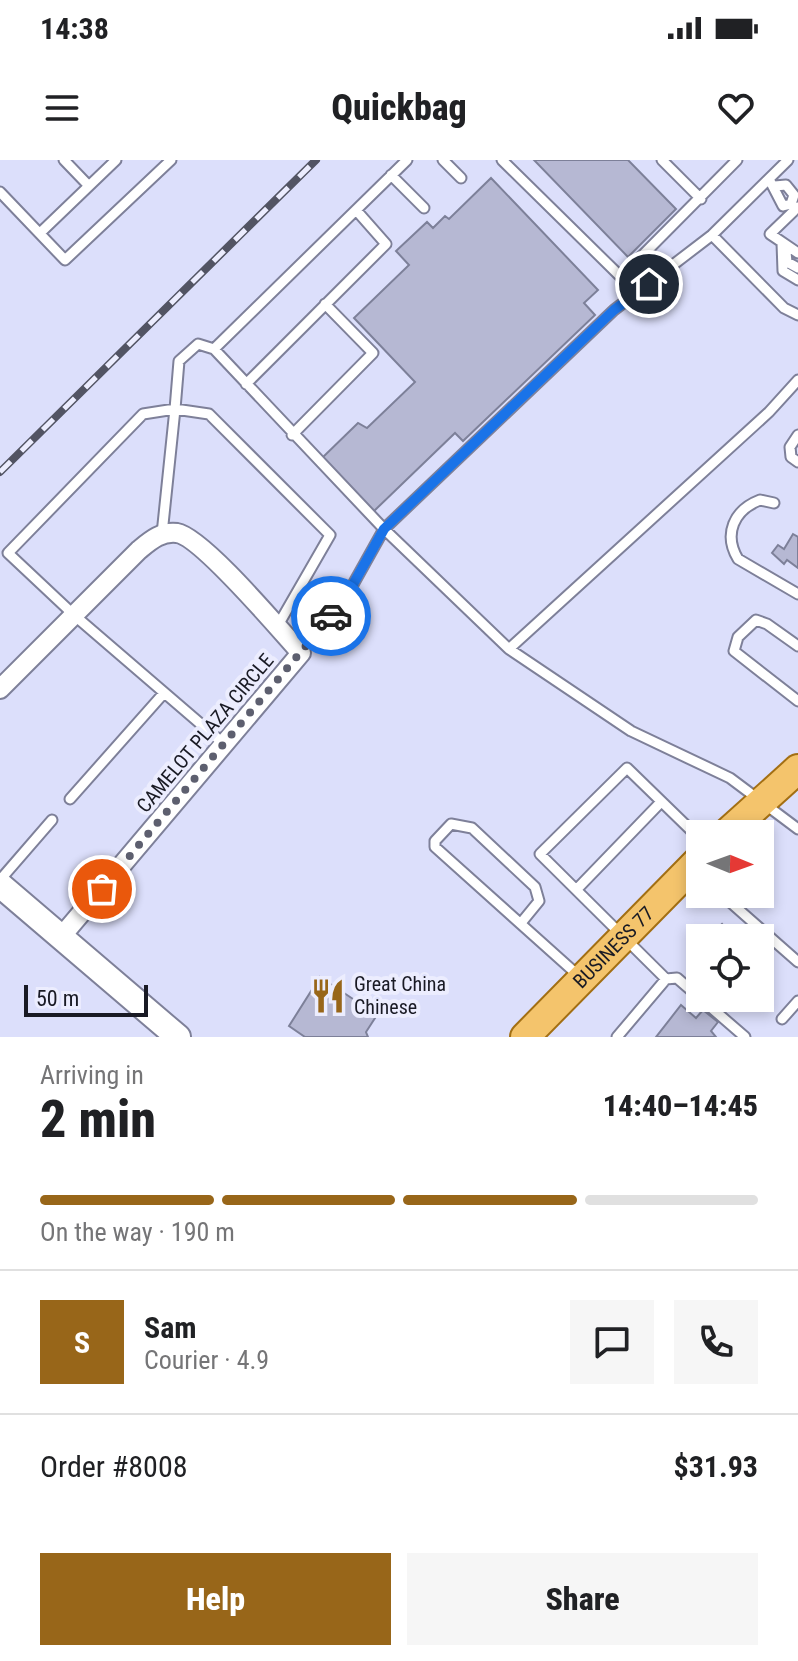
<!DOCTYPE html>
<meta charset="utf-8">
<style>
:root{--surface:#fff;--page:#f6f6f6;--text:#202124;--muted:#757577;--line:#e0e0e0;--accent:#986619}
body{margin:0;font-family:"Roboto Condensed",sans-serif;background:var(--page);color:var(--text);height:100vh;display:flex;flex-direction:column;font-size:30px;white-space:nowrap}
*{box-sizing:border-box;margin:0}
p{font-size:26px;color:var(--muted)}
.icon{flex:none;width:44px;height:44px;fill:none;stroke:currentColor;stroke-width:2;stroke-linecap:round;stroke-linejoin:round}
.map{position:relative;height:877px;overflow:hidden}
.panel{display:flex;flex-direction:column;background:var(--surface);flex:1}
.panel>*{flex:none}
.needle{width:52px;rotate:91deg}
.tools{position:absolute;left:686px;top:660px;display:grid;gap:16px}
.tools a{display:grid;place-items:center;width:88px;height:88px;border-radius:0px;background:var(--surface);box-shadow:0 4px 12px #0003;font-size:40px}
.scale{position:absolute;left:24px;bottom:20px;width:124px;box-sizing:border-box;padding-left:8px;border:4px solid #191a24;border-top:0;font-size:22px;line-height:28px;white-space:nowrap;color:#191a24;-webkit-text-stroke:6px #ecedfe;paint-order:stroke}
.pin{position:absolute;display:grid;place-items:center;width:68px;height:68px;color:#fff;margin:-34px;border:4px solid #fff;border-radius:50%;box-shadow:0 2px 8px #0007}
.courier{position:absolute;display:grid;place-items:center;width:80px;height:80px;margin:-40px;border:6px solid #1a73e8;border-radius:50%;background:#fff;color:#222;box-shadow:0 2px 10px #0007}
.summary em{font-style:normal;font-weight:800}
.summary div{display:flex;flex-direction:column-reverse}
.summary{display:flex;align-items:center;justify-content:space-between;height:136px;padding:0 40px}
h1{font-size:52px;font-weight:800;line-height:60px}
.bar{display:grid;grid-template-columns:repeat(4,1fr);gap:12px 8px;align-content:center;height:96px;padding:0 40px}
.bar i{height:10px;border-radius:6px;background:var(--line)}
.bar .selected{background:var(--accent)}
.bar p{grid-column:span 4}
.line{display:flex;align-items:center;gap:20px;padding:0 40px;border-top:2px solid var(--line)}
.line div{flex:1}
.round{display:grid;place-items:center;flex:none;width:84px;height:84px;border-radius:0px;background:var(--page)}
.button{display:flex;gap:16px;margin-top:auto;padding:16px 40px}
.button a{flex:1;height:92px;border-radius:0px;background:var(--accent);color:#fff;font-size:32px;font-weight:800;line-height:92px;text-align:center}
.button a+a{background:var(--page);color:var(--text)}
.status{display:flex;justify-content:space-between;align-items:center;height:56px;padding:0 40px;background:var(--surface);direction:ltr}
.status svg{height:22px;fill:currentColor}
header{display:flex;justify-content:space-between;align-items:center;height:104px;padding:0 40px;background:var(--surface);font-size:36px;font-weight:800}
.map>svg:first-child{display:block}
</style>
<div class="status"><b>14:38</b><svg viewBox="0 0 49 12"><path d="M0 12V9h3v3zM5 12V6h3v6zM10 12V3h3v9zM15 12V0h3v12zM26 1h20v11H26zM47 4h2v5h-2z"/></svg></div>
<header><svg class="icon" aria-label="menu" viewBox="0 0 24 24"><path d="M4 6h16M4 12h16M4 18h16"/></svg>Quickbag<svg class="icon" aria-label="heart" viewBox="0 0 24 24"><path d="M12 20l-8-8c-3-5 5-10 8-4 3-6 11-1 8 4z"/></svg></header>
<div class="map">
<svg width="798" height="877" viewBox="0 0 798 877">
<rect width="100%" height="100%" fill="#dcdffb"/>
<path fill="#b6b8d3" stroke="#7d8099" stroke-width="2" d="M 534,0 L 628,0 L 676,49 L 628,97 Z
M 491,18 L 598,130 L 584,143 L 595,155 L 463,281 L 455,273 L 373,352 L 322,298 L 358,263 L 367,268 L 415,222 L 354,158 L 409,105 L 396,91 L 427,62 L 433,68 L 445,56 L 449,59 Z
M 793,374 L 798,377 L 798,408 L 787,400 L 784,404 L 772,393 L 778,385 L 784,389 Z
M 722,764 L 734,778 L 707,778 Z
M 700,784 L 700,806 L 689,794 Z
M 320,817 L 377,855 L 366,872 L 368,877 L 305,877 L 289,866 Z
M 681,845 L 696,858 L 703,850 L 718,862 L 711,871 L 716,877 L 656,877 Z"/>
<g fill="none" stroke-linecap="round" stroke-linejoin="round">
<g stroke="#7e8099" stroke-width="13">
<path id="lane" d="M 64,0 L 89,26
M 443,0 L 461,18
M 502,0 L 621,117 L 737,0
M 662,0 L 701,39
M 391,15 L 424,48
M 769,19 L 783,46 L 791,44 L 796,49
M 775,26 L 786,25 L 794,35 L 791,44
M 0,32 L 65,100 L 171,0
M 798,47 L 770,74 L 798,93
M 40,73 L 116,0
M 712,75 L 784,148 L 798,155
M 782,83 L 783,111 L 798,120
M 786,92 L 787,102 L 798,108
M 214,189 L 407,0
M 246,224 L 386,84 L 356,50
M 292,275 L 373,193 L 325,144
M 798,275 L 790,287 L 791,297 L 798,302
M 774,343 L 760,340 C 734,350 723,374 738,399 L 798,434
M 162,374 L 175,249 L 209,254 L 330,375 L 277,467
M 798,486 L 767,464 L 756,460 L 738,477 L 734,491 L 798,541
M 509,489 L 769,252 L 798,220
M 301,493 L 346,437 L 384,369 L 614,150 L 712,75 L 788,0
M 224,584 L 74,455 L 8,393 L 143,254 L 175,249 L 179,201 L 198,184 L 214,189 L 384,369 L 509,489 L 631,571 L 730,618 L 798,669
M 70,639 L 164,533
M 700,679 L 627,608 L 540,694 L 666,819 L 677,818 L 745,877
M 0,720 L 52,660
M 577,729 L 661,642
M 721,734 L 798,802
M 521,763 L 539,741 L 535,727 L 472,668 L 451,664 L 435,681 L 435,687 L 580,817
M 782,859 L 798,841
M 617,877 L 666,819"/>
</g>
<g stroke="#7e8099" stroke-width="22">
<path id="street" d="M 0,529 L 139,390 C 150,381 161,371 177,373 C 202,377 280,470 301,493 L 61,777"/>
</g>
<g stroke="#7e8099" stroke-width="28">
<path id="secondary" d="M 0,725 L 178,877"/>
</g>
<g stroke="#a36f13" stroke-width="32">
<g id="primary">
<path d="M 726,674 L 798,609"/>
<path id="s1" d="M 525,877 L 700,699"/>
</g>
</g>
<use href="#lane" stroke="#fff" stroke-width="9"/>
<use href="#street" stroke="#fff" stroke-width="18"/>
<use href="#secondary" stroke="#fff" stroke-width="24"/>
<use href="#primary" stroke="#f4c46c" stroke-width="28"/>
<g stroke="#525463" stroke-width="8">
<path id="rail" d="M 0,312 L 316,0"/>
</g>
<use href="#rail" stroke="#ecedfe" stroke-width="5" stroke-dasharray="15" stroke-linecap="butt"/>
</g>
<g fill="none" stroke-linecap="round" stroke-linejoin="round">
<path stroke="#5d5f6f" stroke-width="8" stroke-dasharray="0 14.4" d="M 102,729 L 331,456"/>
<path stroke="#1a73e8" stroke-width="10" d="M 331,456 L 346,437 L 384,369 L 614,150 L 649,124"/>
</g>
<defs>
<g id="restaurant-bare" transform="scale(2.76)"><path d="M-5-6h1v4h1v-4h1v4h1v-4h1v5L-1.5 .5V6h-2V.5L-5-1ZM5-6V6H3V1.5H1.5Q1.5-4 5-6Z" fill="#986619" stroke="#ecedfe" stroke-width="2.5" paint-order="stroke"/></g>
</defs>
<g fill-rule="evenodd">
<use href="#restaurant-bare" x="328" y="836"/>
</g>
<g text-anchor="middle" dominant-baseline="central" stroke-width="8" stroke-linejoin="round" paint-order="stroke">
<g font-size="20" fill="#191a24" stroke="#ecedfe">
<text transform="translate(205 573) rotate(-50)">CAMELOT PLAZA CIRCLE</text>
<text stroke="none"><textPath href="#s1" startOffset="126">BUSINESS 77</textPath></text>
</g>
<g font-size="20" fill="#191a24" stroke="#ecedfe" text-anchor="start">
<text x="354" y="824">Great China<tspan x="354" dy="23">Chinese</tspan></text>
</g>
</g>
</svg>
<div class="tools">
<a><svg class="needle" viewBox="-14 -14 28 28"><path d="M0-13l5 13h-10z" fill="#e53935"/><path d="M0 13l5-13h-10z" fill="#757577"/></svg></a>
<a><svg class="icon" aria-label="locate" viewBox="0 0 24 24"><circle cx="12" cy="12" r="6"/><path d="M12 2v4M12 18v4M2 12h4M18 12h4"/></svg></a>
</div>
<div class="scale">50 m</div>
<div class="pin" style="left:102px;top:729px;background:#ea580c"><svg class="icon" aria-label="bag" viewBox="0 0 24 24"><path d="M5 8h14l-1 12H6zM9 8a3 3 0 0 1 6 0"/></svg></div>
<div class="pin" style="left:649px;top:124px;background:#1f2937"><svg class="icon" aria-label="home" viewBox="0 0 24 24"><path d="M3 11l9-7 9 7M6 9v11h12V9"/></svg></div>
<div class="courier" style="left:331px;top:456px"><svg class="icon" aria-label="car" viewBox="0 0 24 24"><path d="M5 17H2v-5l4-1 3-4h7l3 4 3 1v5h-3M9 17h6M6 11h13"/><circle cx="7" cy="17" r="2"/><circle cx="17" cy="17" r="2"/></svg></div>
</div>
<section class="panel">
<div class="summary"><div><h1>2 min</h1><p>Arriving in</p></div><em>14:40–14:45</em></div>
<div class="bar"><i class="selected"></i><i class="selected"></i><i class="selected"></i><i></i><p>On the way · 190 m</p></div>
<div class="line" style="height:144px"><b class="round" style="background:var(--accent);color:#fff">S</b><div><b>Sam</b><p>Courier · 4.9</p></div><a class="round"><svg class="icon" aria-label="chat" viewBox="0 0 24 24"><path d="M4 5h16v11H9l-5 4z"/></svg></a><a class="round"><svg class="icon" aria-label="phone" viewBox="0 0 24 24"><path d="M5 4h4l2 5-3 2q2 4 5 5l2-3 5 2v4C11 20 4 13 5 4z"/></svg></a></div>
<div class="line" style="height:104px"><div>Order #8008</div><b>$31.93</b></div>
<div class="button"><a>Help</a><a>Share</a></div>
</section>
